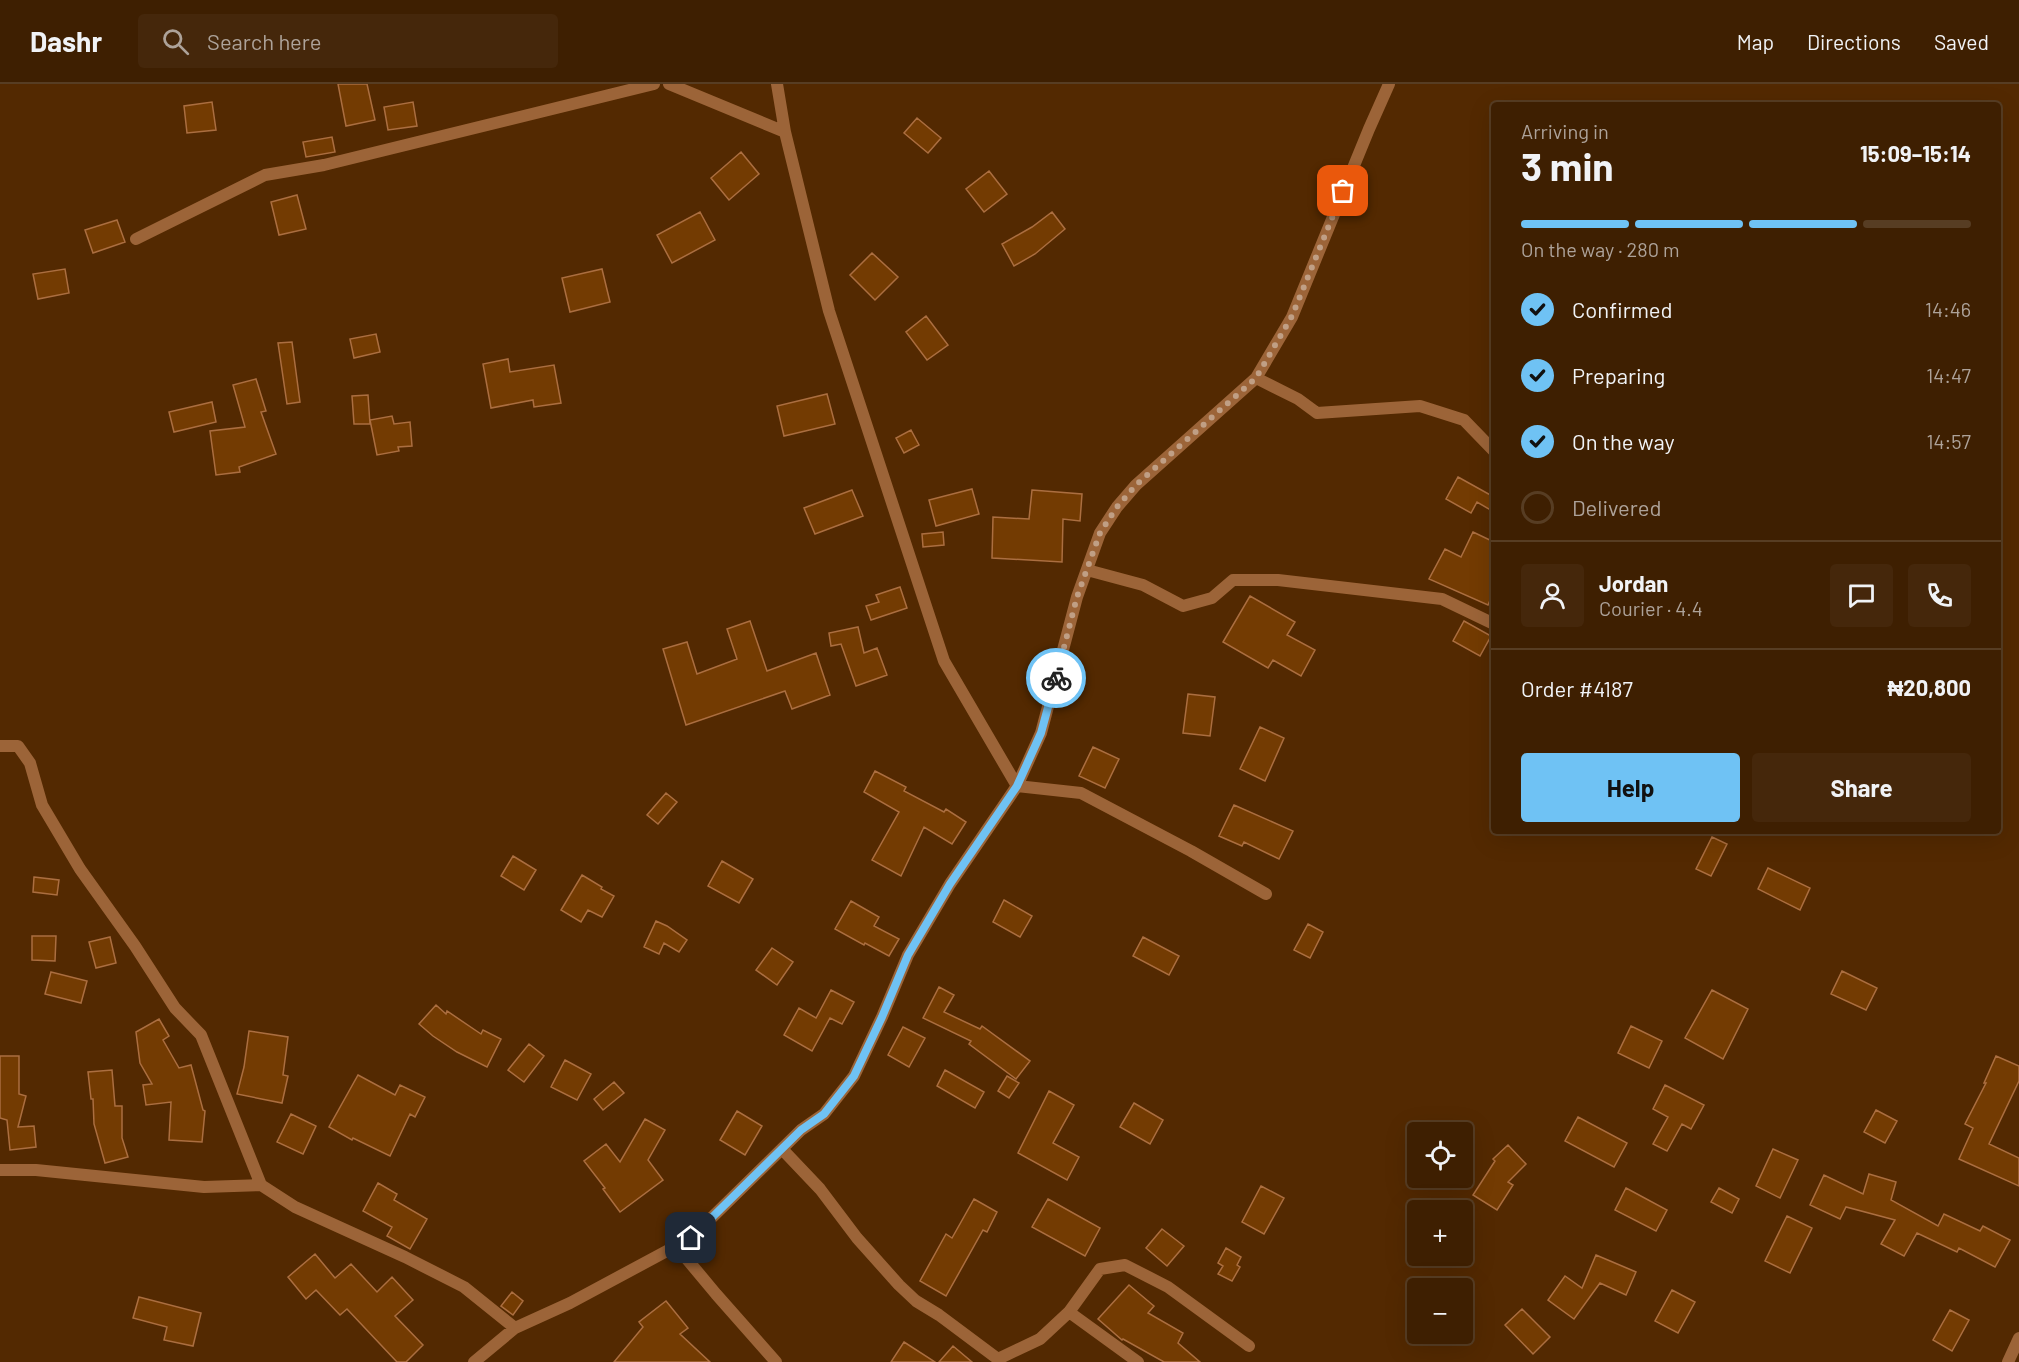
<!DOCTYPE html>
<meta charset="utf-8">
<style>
:root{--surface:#3e1f01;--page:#45270b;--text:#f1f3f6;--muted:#ada299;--line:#573d23;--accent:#6fc2f4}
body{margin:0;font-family:Barlow,sans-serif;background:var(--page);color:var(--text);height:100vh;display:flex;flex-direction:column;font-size:22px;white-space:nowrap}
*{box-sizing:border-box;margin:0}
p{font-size:20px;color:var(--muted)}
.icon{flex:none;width:33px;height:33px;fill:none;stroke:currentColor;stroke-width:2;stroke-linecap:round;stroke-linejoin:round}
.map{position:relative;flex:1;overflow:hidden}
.drawer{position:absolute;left:1491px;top:18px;width:510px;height:732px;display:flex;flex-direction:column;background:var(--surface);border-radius:6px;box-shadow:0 6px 24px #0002,0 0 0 2px var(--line)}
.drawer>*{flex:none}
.fabs{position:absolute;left:1407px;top:1038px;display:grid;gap:12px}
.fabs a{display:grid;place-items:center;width:66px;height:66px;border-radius:6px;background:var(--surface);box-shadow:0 6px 24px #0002,0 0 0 2px var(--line);font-size:30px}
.pin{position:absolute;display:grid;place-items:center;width:51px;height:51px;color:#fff;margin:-26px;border-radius:12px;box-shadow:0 3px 9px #0006}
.courier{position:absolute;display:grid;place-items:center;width:60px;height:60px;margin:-30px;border:4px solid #6fc2f4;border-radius:50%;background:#fff;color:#222;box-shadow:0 2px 8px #0007}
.headline em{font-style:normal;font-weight:700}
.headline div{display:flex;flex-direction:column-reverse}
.headline{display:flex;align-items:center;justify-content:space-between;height:102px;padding:0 30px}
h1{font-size:39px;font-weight:700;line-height:45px}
.bar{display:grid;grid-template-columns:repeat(4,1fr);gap:9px 6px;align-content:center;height:72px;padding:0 30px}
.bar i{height:8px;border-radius:4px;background:var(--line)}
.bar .current{background:var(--accent)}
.bar p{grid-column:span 4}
.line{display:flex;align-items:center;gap:15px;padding:0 30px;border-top:2px solid var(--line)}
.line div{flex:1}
.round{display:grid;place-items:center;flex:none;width:63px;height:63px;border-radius:6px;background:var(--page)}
ol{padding:0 30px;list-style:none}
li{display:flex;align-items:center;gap:18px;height:66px}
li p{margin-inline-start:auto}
li .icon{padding:6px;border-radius:50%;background:var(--accent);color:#111;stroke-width:4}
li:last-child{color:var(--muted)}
li i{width:33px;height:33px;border:3px solid var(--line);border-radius:50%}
.button{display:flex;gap:12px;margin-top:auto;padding:12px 30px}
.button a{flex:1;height:69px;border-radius:6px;background:var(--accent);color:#111;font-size:24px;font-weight:700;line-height:69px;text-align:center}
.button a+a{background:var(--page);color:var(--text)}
header{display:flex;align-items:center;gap:36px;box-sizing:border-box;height:84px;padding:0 30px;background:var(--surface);border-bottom:2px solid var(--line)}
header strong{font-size:28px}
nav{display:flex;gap:33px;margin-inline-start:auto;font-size:21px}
.search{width:420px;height:54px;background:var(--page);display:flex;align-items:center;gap:15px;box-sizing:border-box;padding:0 21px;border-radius:6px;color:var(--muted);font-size:22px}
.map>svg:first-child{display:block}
</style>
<header>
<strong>Dashr</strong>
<div class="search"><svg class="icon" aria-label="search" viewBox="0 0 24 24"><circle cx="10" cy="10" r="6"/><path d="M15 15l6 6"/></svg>Search here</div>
<nav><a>Map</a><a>Directions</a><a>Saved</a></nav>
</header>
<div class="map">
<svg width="2019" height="1278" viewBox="0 0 2019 1278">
<rect width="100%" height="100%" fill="#532901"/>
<path fill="#733b02" stroke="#ab6e40" stroke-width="1.5" d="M 338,0 L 367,0 L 375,36 L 346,42 Z
M 212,18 L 216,46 L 187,49 L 184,22 Z
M 413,18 L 417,42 L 388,46 L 384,23 Z
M 917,34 L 941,54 L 928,69 L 904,49 Z
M 332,53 L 335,68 L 306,73 L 303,58 Z
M 741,68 L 759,90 L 729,116 L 711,94 Z
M 989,87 L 1007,110 L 984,128 L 966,105 Z
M 297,111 L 306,145 L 279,151 L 271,118 Z
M 700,128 L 715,156 L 672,179 L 657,151 Z
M 1052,128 L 1065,145 L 1035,170 L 1014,182 L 1002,160 L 1032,143 Z
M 117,136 L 125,158 L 93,169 L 85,146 Z
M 872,169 L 898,193 L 875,216 L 850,191 Z
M 65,185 L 69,209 L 38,215 L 33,190 Z
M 602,185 L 610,218 L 570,228 L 562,194 Z
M 926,232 L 948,261 L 927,276 L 906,248 Z
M 376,250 L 380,268 L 354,274 L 350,255 Z
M 292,258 L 300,318 L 287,320 L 278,259 Z
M 508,275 L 510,288 L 554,281 L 561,319 L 534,323 L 533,316 L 491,324 L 483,280 Z
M 256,295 L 266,327 L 261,328 L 276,370 L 239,383 L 240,388 L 216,391 L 210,347 L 245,343 L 233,301 Z
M 827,310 L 835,340 L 784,352 L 777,322 Z
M 368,311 L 370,340 L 354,340 L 352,312 Z
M 212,318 L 216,338 L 174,348 L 169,328 Z
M 392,332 L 394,340 L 410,338 L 412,362 L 398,363 L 399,367 L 377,371 L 370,336 Z
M 911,346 L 919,361 L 904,369 L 896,354 Z
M 1458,393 L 1494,413 L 1494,428 L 1477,418 L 1471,429 L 1446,415 Z
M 972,405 L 979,430 L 936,442 L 929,416 Z
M 852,406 L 863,432 L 815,450 L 804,424 Z
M 1032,406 L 1082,410 L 1080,437 L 1063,435 L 1062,478 L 992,474 L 993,433 L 1029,435 Z
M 943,448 L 944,461 L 923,463 L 922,450 Z
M 1473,448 L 1494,458 L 1494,507 L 1488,521 L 1429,495 L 1445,465 L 1461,473 Z
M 900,503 L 907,524 L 871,536 L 866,522 L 879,518 L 876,511 Z
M 1250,512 L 1295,538 L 1287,551 L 1315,566 L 1301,592 L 1273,576 L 1268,584 L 1223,558 Z
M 750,537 L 767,587 L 816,569 L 830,611 L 792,625 L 785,607 L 686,641 L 663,565 L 687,558 L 697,590 L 737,575 L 727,545 Z
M 1464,537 L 1491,552 L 1480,572 L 1453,557 Z
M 858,543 L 864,569 L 877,564 L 887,591 L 856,602 L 841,560 L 831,562 L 829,549 Z
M 1188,610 L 1215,613 L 1210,652 L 1183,649 Z
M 1260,643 L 1284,654 L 1265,697 L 1240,685 Z
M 1093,663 L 1119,675 L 1105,704 L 1079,692 Z
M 875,687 L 906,703 L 904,707 L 944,728 L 946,725 L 966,738 L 952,760 L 924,743 L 901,792 L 872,776 L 899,728 L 864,708 Z
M 666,709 L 677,718 L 658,740 L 647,731 Z
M 1234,721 L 1293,747 L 1279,775 L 1244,758 L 1242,762 L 1219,752 Z
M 1712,753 L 1727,760 L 1711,792 L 1696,785 Z
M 513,772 L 536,786 L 524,806 L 501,792 Z
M 722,777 L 753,795 L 739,819 L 708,802 Z
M 1768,784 L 1810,804 L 1800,826 L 1758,805 Z
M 582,791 L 602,803 L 601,805 L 614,812 L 602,833 L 588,826 L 581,838 L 561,826 Z
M 34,793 L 59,796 L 57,811 L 33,808 Z
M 1004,816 L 1032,832 L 1020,853 L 993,838 Z
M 851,817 L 879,833 L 874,842 L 899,855 L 889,872 L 865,859 L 864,861 L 835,845 Z
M 656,837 L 667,842 L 687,856 L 679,868 L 664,859 L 659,870 L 644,863 Z
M 1308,840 L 1323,848 L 1310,874 L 1294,866 Z
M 32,852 L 56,852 L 55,877 L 32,876 Z
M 110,853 L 116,879 L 96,884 L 89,858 Z
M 1143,853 L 1179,872 L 1169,891 L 1133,872 Z
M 772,864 L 793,878 L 777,901 L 756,886 Z
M 1842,887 L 1877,904 L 1866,926 L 1831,910 Z
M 51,888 L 87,897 L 81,919 L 45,910 Z
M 939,903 L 954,911 L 944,928 L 980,945 L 982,942 L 1030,977 L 1016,995 L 969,960 L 971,957 L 923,934 Z
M 831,906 L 854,918 L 842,940 L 830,934 L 812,967 L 784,951 L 799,924 L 816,934 Z
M 1712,906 L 1748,925 L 1723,975 L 1685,954 Z
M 436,921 L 446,930 L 447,927 L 481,950 L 483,946 L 501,955 L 487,983 L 457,968 L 433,952 L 419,940 Z
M 159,935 L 169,952 L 163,956 L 179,984 L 191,981 L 203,1026 L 205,1027 L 202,1058 L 169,1056 L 171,1018 L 146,1021 L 143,1001 L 152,1000 L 140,979 L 136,948 Z
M 1631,942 L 1662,957 L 1649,984 L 1618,969 Z
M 903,943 L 925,954 L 909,983 L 888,971 Z
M 249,947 L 288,953 L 283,991 L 288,992 L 282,1019 L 237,1010 L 244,983 Z
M 529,960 L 544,972 L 524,998 L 508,986 Z
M 0,972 L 19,972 L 19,1010 L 26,1012 L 18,1043 L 34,1042 L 36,1063 L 10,1066 L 7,1036 L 0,1034 Z
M 1996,972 L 2019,982 L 2019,997 L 1989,1060 L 2019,1074 L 2019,1102 L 1959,1075 L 1973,1044 L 1965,1040 L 1986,999 L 1984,999 Z
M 565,976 L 591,990 L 577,1016 L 551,1003 Z
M 112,986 L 115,1022 L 122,1022 L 122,1054 L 128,1073 L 105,1079 L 94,1040 L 93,1015 L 91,1015 L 88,988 Z
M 945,986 L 984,1008 L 975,1024 L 937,1002 Z
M 358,991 L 395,1011 L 400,1001 L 425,1013 L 415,1033 L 410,1030 L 390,1072 L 353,1054 L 352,1056 L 329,1043 Z
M 1007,992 L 1019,999 L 1009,1014 L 998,1007 Z
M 614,998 L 624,1009 L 603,1026 L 594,1015 Z
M 1665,1001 L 1704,1021 L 1691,1045 L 1682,1040 L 1667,1067 L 1653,1060 L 1668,1033 L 1653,1025 Z
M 1049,1007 L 1074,1021 L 1053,1059 L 1079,1073 L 1067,1096 L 1018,1069 Z
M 1134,1019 L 1163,1036 L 1150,1060 L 1120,1043 Z
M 1876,1026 L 1897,1037 L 1885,1059 L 1864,1048 Z
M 737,1027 L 762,1042 L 745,1071 L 720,1056 Z
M 291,1030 L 316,1042 L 303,1070 L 277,1058 Z
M 1578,1033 L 1627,1059 L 1614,1083 L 1565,1057 Z
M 645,1035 L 665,1046 L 648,1076 L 663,1096 L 620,1128 L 603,1105 L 605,1104 L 584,1077 L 606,1060 L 620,1078 Z
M 1508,1061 L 1526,1080 L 1508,1098 L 1513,1101 L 1497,1126 L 1473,1111 L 1495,1077 L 1493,1075 Z
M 1773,1065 L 1798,1076 L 1780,1114 L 1756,1102 Z
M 1869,1090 L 1896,1098 L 1891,1116 L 1938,1142 L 1944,1130 L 1980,1147 L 1983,1142 L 2010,1156 L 1995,1183 L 1959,1164 L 1957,1168 L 1917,1149 L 1904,1172 L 1881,1160 L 1895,1136 L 1846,1123 L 1840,1135 L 1810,1121 L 1824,1091 L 1863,1110 Z
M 378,1099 L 397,1110 L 394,1116 L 427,1135 L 410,1165 L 387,1152 L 392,1143 L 363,1127 Z
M 1261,1102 L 1284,1114 L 1264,1150 L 1242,1138 Z
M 1626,1104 L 1667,1126 L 1656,1147 L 1615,1126 Z
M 1719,1104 L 1739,1115 L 1732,1129 L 1711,1118 Z
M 974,1115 L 997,1128 L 987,1148 L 983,1146 L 946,1212 L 920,1197 L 946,1150 L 952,1154 Z
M 1048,1115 L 1100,1144 L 1085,1172 L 1032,1143 Z
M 1787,1132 L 1812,1144 L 1790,1189 L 1765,1177 Z
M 1162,1145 L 1184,1162 L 1167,1182 L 1146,1164 Z
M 1226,1164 L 1241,1173 L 1237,1181 L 1240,1183 L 1232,1197 L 1218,1190 L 1223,1182 L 1218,1179 Z
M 315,1170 L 335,1194 L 351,1180 L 377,1208 L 392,1193 L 413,1216 L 395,1232 L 423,1261 L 406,1278 L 397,1278 L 347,1225 L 340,1231 L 316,1206 L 306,1215 L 288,1193 Z
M 1596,1171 L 1636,1188 L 1626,1211 L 1600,1199 L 1574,1235 L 1548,1216 L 1565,1192 L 1582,1204 Z
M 1129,1201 L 1154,1222 L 1148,1229 L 1183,1249 L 1178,1259 L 1200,1278 L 1164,1278 L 1123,1255 L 1122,1256 L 1098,1235 Z
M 1672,1206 L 1695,1218 L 1678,1249 L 1655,1237 Z
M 512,1208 L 523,1217 L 513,1231 L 501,1222 Z
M 139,1213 L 201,1229 L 193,1262 L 164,1256 L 167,1243 L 133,1234 Z
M 666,1217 L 688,1244 L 680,1250 L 710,1278 L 614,1278 L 643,1243 L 639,1238 Z
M 1522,1225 L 1550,1253 L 1533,1270 L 1505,1241 Z
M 1950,1226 L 1969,1236 L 1952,1267 L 1933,1256 Z
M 904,1258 L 935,1278 L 891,1278 Z
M 953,1262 L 972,1278 L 939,1278 Z"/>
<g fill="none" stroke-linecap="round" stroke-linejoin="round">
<path stroke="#9c6438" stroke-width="12" d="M 669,0 L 785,48
M 777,0 L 785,48 L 829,227 L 944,577 L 1017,702 L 1081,709 L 1191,767 L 1266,810
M 136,155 L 265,91 L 324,81 L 654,0
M 1256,294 L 1298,315 L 1317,329 L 1420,322 L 1464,336 L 1494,367
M 1087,486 L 1143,501 L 1183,522 L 1212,514 L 1233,496 L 1278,496 L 1442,515 L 1494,540
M 0,662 L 18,662 L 30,679 L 42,721 L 80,785 L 135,862 L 175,924 L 201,951 L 261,1101
M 782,1065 L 820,1105 L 857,1154 L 899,1201 L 916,1217 L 939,1231 L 998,1275 L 1040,1255 L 1069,1228 L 1138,1278
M 0,1086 L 36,1086 L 204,1103 L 261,1101 L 295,1123 L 405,1173 L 464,1203 L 515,1244
M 676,1162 L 716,1210 L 776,1278
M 1069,1228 L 1100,1185 L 1125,1181 L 1168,1203 L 1249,1262
M 474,1278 L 515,1244 L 570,1219 L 691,1154 L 801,1046 L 824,1030 L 854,992 L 882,933 L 908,871 L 950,800 L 1017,702 L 1041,649 L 1077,513 L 1100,449 L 1117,423 L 1136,401 L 1256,294 L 1292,233 L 1369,45 L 1389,0
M 2008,1278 L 2019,1254"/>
</g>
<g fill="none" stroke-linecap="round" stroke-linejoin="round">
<path stroke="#c09f85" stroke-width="6" stroke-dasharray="0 10.8" d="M 1056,594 L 1077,513 L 1100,449 L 1117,423 L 1136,401 L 1256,294 L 1292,232 L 1343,107"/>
<path stroke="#6fc2f4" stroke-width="8" d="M 691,1154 L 801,1046 L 824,1030 L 854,992 L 882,933 L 908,871 L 950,800 L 1017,702 L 1041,649 L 1056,594"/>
</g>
</svg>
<div class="fabs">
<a><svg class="icon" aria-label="locate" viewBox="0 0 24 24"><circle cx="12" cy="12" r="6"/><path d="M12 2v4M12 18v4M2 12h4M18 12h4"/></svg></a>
<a>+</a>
<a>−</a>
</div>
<div class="pin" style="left:1343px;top:107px;background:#ea580c"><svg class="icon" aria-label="bag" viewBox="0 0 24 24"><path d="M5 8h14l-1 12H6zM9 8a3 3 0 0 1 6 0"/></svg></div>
<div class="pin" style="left:691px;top:1154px;background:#1f2937"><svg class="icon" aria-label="home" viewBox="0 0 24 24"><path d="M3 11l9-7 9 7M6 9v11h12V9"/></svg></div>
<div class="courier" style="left:1056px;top:594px"><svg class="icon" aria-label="bike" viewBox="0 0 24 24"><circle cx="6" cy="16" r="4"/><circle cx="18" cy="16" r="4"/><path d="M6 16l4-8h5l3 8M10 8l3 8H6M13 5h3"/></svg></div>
<section class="drawer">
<div class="headline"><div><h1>3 min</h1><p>Arriving in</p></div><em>15:09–15:14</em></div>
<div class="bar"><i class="current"></i><i class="current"></i><i class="current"></i><i></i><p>On the way · 280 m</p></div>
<ol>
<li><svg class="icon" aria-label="check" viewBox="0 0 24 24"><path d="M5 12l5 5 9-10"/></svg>Confirmed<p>14:46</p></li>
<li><svg class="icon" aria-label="check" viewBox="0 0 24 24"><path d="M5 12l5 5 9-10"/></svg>Preparing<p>14:47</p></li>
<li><svg class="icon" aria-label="check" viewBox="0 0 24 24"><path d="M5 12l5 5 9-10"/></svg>On the way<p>14:57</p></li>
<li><i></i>Delivered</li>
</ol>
<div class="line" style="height:108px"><a class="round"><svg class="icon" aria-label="person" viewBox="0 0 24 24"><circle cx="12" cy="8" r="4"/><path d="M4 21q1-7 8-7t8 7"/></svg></a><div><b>Jordan</b><p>Courier · 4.4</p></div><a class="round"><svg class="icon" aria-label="chat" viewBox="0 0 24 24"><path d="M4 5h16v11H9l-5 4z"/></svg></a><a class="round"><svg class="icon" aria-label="phone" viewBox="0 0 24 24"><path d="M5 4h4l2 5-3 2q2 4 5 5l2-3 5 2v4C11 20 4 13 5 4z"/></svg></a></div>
<div class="line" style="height:78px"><div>Order #4187</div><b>₦20,800</b></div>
<div class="button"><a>Help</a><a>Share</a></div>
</section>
</div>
